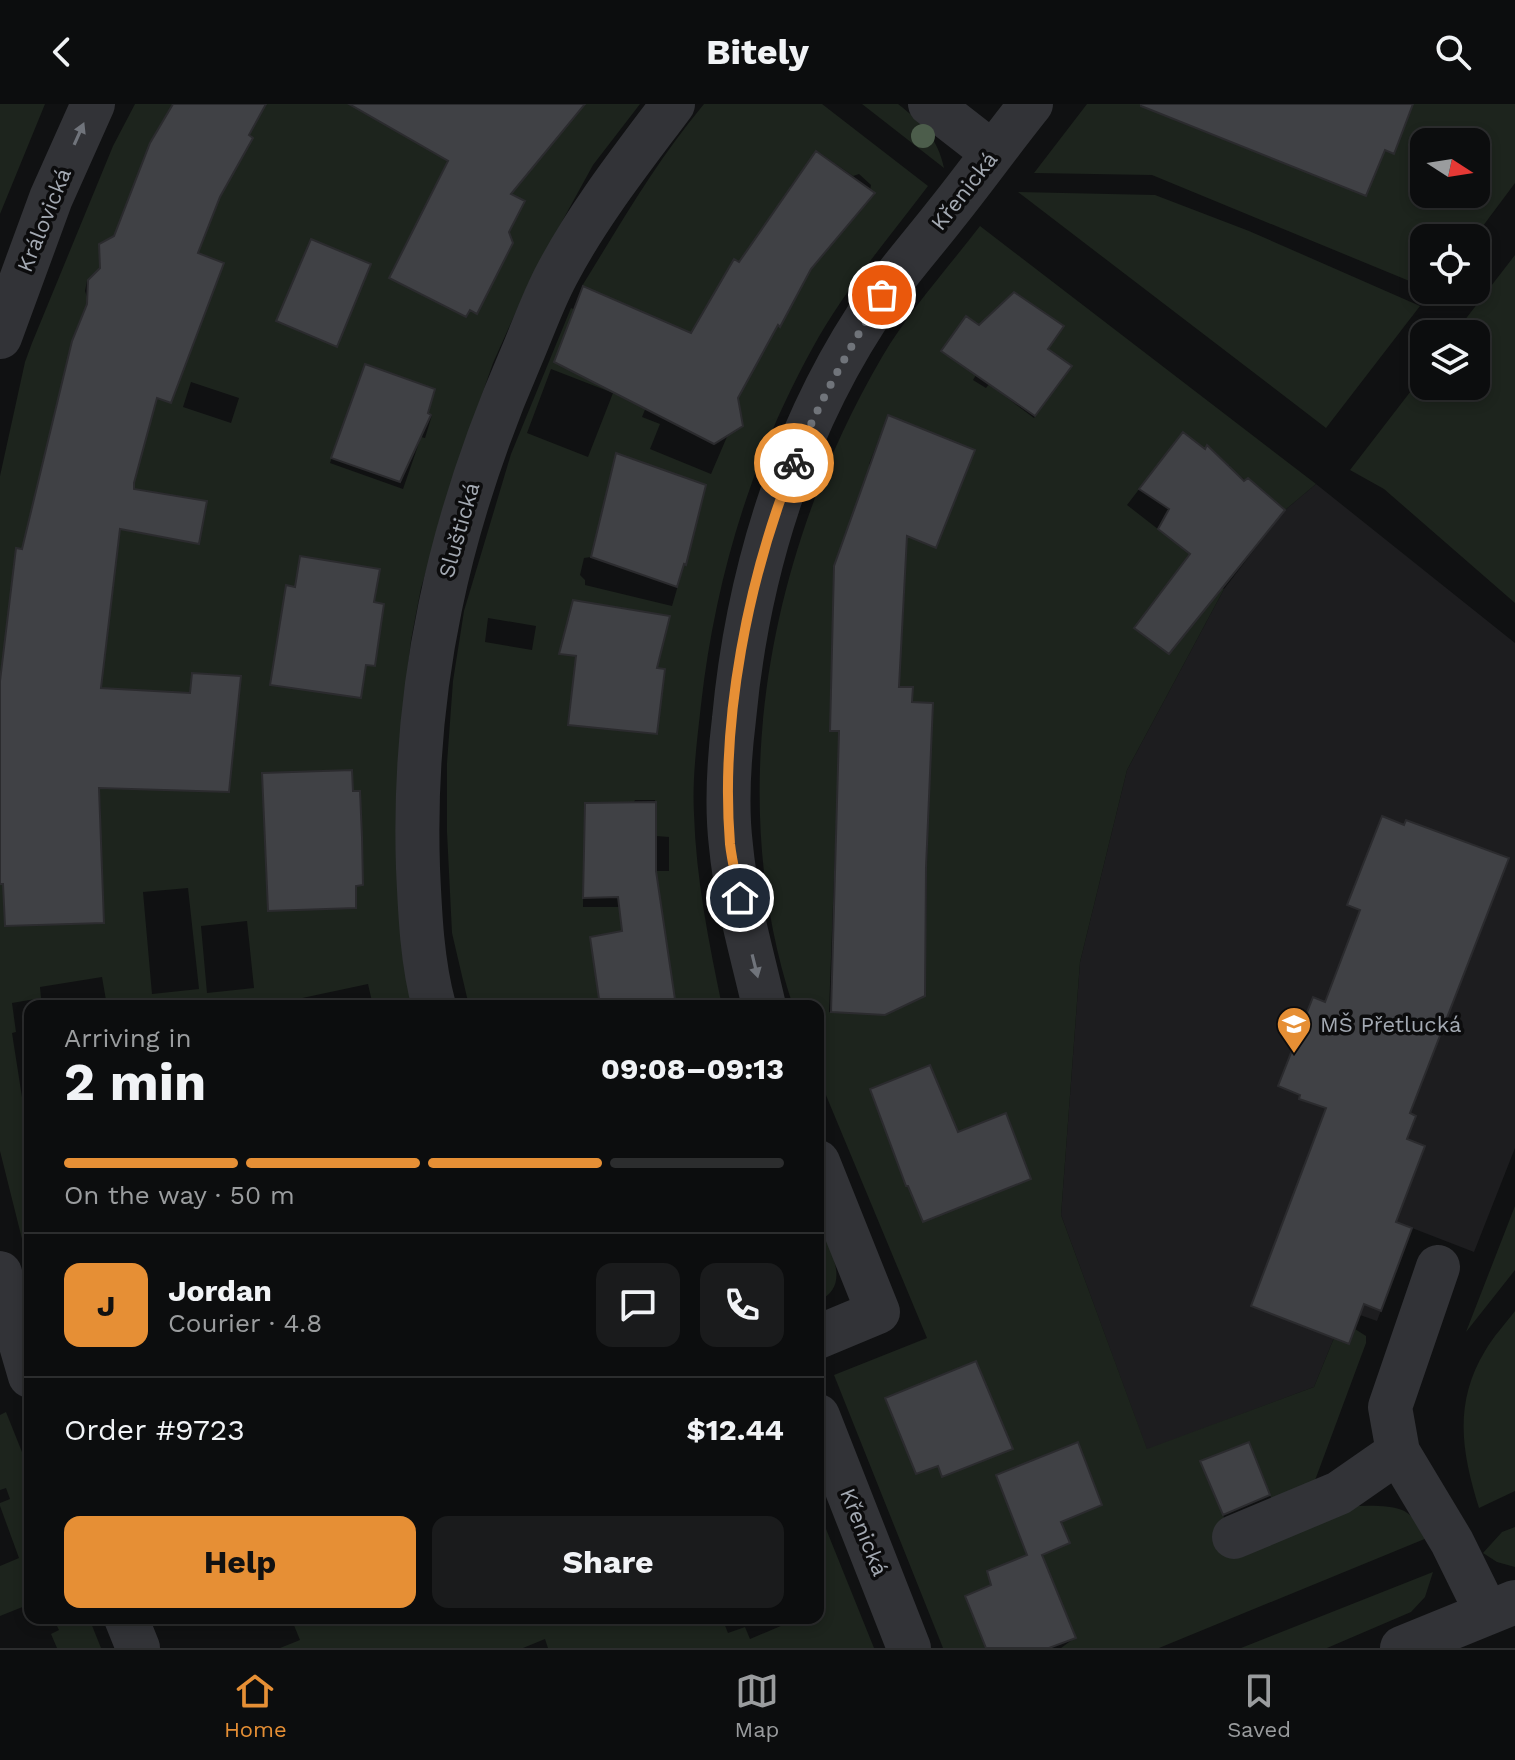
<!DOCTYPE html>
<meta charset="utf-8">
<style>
:root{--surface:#0c0d0e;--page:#1a1b1c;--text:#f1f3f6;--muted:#9a9c9e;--line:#2c2d2e;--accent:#e68f35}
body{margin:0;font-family:"Work Sans",sans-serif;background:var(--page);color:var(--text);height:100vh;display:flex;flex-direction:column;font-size:30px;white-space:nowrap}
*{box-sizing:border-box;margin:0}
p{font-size:26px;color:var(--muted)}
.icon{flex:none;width:44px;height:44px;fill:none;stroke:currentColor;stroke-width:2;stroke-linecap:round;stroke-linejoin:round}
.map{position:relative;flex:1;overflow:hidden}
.panel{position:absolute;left:24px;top:896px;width:800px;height:624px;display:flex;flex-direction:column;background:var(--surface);border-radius:16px;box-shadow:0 4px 12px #0003,0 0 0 2px var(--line)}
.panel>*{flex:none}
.needle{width:52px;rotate:102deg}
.tools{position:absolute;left:1410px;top:24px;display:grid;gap:16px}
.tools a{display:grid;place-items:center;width:80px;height:80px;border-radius:16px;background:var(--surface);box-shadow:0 4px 12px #0003,0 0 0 2px var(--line);font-size:40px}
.pin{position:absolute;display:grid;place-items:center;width:68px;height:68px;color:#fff;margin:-34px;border:4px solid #fff;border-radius:50%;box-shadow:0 2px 8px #0007}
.courier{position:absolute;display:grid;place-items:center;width:80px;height:80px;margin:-40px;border:6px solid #e68f35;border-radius:50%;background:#fff;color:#222;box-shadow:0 2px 10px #0007}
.summary em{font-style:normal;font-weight:700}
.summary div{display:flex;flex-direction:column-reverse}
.summary{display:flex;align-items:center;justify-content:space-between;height:136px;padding:0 40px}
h1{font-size:52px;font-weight:700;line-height:60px}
.bar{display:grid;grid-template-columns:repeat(4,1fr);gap:12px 8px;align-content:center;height:96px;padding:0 40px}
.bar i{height:10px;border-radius:6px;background:var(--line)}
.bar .current{background:var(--accent)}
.bar p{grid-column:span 4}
.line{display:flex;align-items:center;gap:20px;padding:0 40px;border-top:2px solid var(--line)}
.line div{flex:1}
.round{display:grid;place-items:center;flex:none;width:84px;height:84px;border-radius:16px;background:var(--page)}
.action{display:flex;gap:16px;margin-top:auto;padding:16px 40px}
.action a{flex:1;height:92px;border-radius:16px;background:var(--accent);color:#111;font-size:32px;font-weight:700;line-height:92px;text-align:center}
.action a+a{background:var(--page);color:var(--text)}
header{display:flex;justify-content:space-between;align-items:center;height:104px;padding:0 40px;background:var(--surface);font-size:36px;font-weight:700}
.tab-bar{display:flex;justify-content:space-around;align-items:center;height:112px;border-top:2px solid var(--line);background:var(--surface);font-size:22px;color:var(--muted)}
.tab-bar a{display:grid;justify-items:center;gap:4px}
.tab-bar .current{color:var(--accent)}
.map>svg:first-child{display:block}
</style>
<header><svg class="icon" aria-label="back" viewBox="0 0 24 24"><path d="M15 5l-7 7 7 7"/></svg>Bitely<svg class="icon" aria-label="search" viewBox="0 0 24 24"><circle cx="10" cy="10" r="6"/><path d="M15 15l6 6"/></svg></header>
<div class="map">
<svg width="1515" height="1544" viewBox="0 0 1515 1544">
<rect width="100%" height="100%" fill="#101112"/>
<path fill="#1d1d1f" d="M 1316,380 L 1515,539 L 1515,1044 L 1474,1148 L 1412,1124 L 1377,1217 L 1360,1211 L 1349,1240 L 1334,1234 L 1314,1283 L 1147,1346 L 1061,1111 L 1080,858 L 1127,666 L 1224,485 L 1285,406 Z"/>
<path fill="#1d241d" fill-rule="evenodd" d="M 0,0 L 45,0 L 0,110 Z
M 135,0 L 173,0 L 232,70 L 253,34 L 249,31 L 266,0 L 389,0 L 548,45 L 585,0 L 640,0 L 593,61 L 531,174 L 493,259 L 461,351 L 421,484 L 411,536 L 400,635 L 413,902 L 373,902 L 368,880 L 274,900 L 274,902 L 107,902 L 102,873 L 40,883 L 41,894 L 12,899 L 16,928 L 12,929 L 22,993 L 27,993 L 30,1010 L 30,1167 L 0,1047 L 0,780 L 3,780 L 5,822 L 103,791 L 102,765 L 90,722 L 101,721 L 100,696 L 16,444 L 0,577 L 0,372 L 25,258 L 32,239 L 113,42 ZM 448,57 L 525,97 L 509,128 L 513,140 L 493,179 L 481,182 L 466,213 L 389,174 L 407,137 L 412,139 L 429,94 ZM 129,92 L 208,122 L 198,149 L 86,243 L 72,236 L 88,196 L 85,187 L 87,177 L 103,162 C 95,149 100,137 114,132 ZM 311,135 L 363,157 L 345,198 L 337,243 L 276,217 ZM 386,268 L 435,285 L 428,309 L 432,311 L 425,334 L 421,333 L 403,385 L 330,359 L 356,284 ZM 191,278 L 239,294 L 231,319 L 183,303 ZM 179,392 L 207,397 L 198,440 L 171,435 ZM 300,452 L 379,465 L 374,498 L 384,500 L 374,562 L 366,561 L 295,483 ZM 192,569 L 240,572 L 233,645 L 152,587 L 190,589 ZM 353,687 L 360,687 L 362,781 L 266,772 L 264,704 ZM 188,784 L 199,885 L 152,890 L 143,788 ZM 247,817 L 254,884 L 207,889 L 201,822 Z
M 704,0 L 822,0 L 928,82 C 888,135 844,186 812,245 C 751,356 715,476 701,601 C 697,637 692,674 694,710 C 696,775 709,839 722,902 L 676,902 L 667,845 L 593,856 L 600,902 L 469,902 L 452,829 L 447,728 L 447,659 L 453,577 L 464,507 L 511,350 L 571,204 L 606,219 L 620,198 L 582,182 C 621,119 657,56 704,0 ZM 817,47 L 853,72 L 859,70 L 871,81 L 870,87 L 875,90 L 835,137 L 816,122 L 790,83 ZM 734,155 L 796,193 L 780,222 L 716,186 ZM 551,265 L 613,289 L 588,353 L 527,329 ZM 653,286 L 737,306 L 742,316 L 729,328 L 711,370 L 650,345 L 660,320 L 642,313 ZM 699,409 L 672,502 L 585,481 L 585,476 L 580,471 L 584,454 L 591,453 L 600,416 ZM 488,514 L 536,522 L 532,546 L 485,538 ZM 664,565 L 657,630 L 569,621 ZM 635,696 L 655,696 L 656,732 L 669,733 L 669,767 L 636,767 L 634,803 L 583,803 L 585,699 L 634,698 Z
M 862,0 L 898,0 C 921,18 938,34 944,64 Z
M 1087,0 L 1180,0 L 1174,16 L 1366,92 L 1385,46 L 1394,49 L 1412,4 L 1403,0 L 1515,0 L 1515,79 L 1474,134 L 1424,134 L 1424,183 L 1152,71 L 1034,69 ZM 1424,38 L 1476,38 L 1476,90 L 1424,90 Z
M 1018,88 L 1155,91 L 1249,127 L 1420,202 L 1326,324 Z
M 980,122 L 1316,380 L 1285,406 L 1248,378 L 1248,374 L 1245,376 L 1229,364 L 1230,361 L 1227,362 L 1218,355 L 1217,350 L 1207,343 L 1205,345 L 1183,328 L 1127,401 L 1190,450 L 1134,524 L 1169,550 L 1221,483 L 1224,485 L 1127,666 L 1080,858 L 1061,1111 L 1147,1345 L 1314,1283 L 1334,1234 L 1355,1225 L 1366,1232 L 1366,1239 L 1314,1379 L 1273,1399 L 1249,1338 L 1201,1357 L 1226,1418 C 1265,1413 1370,1393 1402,1406 C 1414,1411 1420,1423 1427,1434 L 1159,1544 L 1061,1544 L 1076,1533 L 1046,1460 L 1018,1455 L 987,1467 L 991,1481 L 965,1492 L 986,1544 L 943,1544 L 834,1271 L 927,1234 L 818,972 L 818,902 L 793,902 C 722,687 770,445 882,253 C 909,207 947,165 980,122 ZM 1014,188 L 1048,245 L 1071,262 L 1034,314 L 989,280 L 986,284 L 973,276 L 976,271 L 941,247 L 966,213 L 979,221 ZM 888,312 L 974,346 L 936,443 L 900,429 L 873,363 L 869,360 ZM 834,476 L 905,479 L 899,583 L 913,583 L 912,598 L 933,599 L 830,626 ZM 837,692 L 928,695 L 925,892 C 893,904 864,912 829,908 ZM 1006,1009 L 1031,1074 L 923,1118 L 884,1023 L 958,1028 ZM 976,1257 L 972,1361 L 942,1373 L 938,1362 L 916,1370 L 886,1294 ZM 1077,1338 L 1102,1401 L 1061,1418 L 1069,1439 L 1030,1455 L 996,1371 Z
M 1515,151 L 1515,499 L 1384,385 L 1350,366 L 1424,270 L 1424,282 L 1476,282 L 1476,230 L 1454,230 Z
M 1515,1102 L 1515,1166 L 1466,1228 Z
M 818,1116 C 828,1141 854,1182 818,1197 Z
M 1515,1207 L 1515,1387 L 1479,1404 C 1462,1349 1453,1300 1485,1247 C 1493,1233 1505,1220 1515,1207 Z
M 6,1308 L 30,1368 L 30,1500 L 0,1512 L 0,1462 L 19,1454 L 0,1402 L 0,1399 L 10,1395 L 6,1384 L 0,1386 L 0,1311 Z
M 818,1405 L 874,1544 L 548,1544 L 545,1535 L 523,1544 L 280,1544 L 300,1536 L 291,1514 L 722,1514 L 728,1529 L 745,1523 L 750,1535 L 790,1518 L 789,1514 L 818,1514 Z
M 1515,1423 L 1515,1463 L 1497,1458 L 1483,1449 L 1502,1428 Z
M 1433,1468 L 1425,1493 L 1411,1508 L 1327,1544 L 1241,1544 Z
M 47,1514 L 89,1514 L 101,1544 L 57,1544 L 51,1530 L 59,1526 L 54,1516 L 48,1518 Z"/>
<path fill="#404145" stroke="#2b2b2e" stroke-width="2" d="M 173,0 L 266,0 L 249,31 L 253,34 L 220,93 L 198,149 L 224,159 L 171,299 L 157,294 L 134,379 L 134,385 L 207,397 L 199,440 L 120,425 L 101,584 L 190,589 L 192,569 L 241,572 L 229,688 L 99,684 L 104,819 L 5,822 L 3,780 L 0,780 L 0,577 L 16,444 L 22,445 L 72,237 L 87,200 L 88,176 L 100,164 L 99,140 L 114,132 L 150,39 Z
M 349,0 L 585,0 L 511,90 L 525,97 L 509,128 L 513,139 L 477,210 L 470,206 L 466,213 L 389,174 L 448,57 Z
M 1141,0 L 1413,0 L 1394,50 L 1385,46 L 1366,92 L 1141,2 Z
M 816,47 L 875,89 L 811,165 L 780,223 L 778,221 L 738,294 L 743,322 L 714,340 L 554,258 L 583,182 L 691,229 L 734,155 L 739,158 Z
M 311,135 L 371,160 L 337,243 L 276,217 Z
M 1014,188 L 1064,222 L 1048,245 L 1072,262 L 1035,312 L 941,247 L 966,212 L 979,221 Z
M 365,260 L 435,285 L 428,309 L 431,311 L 400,378 L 331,354 Z
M 888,311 L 975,346 L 936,444 L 907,432 L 899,583 L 913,583 L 912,598 L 933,599 L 926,764 L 925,892 L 885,911 L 831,908 L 839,627 L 830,627 L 834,462 Z
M 1183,328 L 1205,345 L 1207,341 L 1244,377 L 1248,374 L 1285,406 L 1169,550 L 1134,524 L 1190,450 L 1158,425 L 1169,405 L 1139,385 Z
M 616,349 L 706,381 L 686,461 L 684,460 L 677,483 L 591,453 Z
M 300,452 L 380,465 L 374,498 L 384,500 L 375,562 L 366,561 L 361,594 L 270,581 L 286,481 L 295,483 Z
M 573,496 L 670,512 L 657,564 L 665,565 L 657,630 L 568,621 L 576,552 L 559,550 Z
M 352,666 L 353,687 L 360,687 L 362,733 L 363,781 L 356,782 L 356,804 L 268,807 L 262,669 Z
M 656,698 L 656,767 L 676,902 L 600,902 L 590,833 L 622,827 L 618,793 L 583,794 L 585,699 Z
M 1382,712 L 1404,721 L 1406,716 L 1509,754 L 1410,1009 L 1416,1012 L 1407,1035 L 1425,1042 L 1396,1118 L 1412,1124 L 1381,1207 L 1364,1200 L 1349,1240 L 1251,1202 L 1326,1004 L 1299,995 L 1300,991 L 1278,982 L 1313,893 L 1325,898 L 1360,806 L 1347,801 Z
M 930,961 L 958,1028 L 1006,1009 L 1031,1075 L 923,1118 L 908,1082 L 906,1082 L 870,985 Z
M 976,1257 L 1013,1345 L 942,1373 L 938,1362 L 916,1370 L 885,1294 Z
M 1078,1338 L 1102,1401 L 1061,1418 L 1070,1439 L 1042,1451 L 1076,1534 L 1049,1544 L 986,1544 L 965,1492 L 991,1481 L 987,1467 L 1027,1451 L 996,1371 Z
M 1249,1338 L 1270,1391 L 1223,1411 L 1200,1357 Z"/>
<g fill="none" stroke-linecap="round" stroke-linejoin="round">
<path stroke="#323337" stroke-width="44" d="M 930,0 L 993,49
M 0,233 L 51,94 L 93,0
M 434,902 C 422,858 420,810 418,764 C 412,582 449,419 521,253 C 533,225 543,196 557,170 C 589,109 632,55 673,0
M 764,902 C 752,849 736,796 731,742 C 726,701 729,656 734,615 C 748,465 795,315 882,191 C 902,163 925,137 946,110 C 975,74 1002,36 1031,0
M 818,1058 L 878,1208 L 818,1233
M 1438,1163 L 1390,1303 L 1398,1348 L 1452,1438 L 1487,1509
M 0,1169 L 30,1272
M 818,1312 L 909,1544
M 1234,1433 L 1339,1389 L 1398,1348
M 126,1514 L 138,1544
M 1402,1544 L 1515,1498"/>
</g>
<circle fill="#4c5d4b" cx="923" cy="32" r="12"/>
<defs><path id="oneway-solid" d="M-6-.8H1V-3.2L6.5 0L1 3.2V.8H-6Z" transform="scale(2)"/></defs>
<g fill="#70747b">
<use href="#oneway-solid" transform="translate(79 30) rotate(-66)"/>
<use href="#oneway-solid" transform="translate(755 862) rotate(76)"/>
</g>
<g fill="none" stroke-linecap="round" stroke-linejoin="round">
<path stroke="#70747a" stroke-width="8" stroke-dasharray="0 14.4" d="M 794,359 C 818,300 849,245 882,191"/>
<path stroke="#e68f35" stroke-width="10" d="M 740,794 C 737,777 732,758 730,740 C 720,616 748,475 794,359"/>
</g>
<defs>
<g id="school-pin" transform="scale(1.8)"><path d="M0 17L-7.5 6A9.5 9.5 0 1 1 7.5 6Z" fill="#e68f35" stroke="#0c0c0d"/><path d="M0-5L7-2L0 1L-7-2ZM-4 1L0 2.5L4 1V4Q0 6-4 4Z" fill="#fff"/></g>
</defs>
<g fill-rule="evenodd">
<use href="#school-pin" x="1294" y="920"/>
</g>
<g text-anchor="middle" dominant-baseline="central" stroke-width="7" stroke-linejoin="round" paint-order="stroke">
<g font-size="22" fill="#a3a9b2" stroke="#0c0c0d">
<text transform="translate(964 87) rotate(-52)">Křenická</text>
<text transform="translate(44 116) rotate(-68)">Královická</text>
<text transform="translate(459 426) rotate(-74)">Sluštická</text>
<text transform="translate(864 1428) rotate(68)">Křenická</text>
</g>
<g font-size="22" fill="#a3a9b2" stroke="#0c0c0d" text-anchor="start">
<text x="1320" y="920">MŠ Přetlucká</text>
</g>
</g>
</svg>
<div class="tools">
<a><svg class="needle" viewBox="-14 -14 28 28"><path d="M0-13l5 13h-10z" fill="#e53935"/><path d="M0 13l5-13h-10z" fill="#9a9c9e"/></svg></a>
<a><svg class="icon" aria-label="locate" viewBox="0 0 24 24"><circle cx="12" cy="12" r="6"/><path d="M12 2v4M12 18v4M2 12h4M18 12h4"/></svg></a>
<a><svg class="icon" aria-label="layers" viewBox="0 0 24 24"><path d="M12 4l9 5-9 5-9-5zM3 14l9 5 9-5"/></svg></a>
</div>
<div class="pin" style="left:882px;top:191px;background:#ea580c"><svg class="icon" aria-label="bag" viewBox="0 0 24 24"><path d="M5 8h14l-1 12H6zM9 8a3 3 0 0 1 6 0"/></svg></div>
<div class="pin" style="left:740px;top:794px;background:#1f2937"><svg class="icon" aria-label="home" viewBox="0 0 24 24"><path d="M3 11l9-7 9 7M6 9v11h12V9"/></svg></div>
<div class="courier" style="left:794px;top:359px"><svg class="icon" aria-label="bike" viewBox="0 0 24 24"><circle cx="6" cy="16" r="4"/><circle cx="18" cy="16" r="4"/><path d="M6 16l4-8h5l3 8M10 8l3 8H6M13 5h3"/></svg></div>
<section class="panel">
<div class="summary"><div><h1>2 min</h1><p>Arriving in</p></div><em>09:08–09:13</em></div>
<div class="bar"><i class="current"></i><i class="current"></i><i class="current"></i><i></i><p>On the way · 50 m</p></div>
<div class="line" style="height:144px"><b class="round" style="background:var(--accent);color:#111">J</b><div><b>Jordan</b><p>Courier · 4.8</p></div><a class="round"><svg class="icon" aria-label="chat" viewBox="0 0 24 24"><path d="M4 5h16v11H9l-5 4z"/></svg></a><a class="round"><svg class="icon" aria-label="phone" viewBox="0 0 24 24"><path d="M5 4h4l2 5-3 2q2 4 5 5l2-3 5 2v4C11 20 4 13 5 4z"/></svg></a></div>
<div class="line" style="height:104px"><div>Order #9723</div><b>$12.44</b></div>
<div class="action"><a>Help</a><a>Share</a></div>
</section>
</div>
<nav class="tab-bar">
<a class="current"><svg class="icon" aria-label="home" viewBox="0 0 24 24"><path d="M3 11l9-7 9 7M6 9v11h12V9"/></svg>Home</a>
<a><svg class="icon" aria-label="map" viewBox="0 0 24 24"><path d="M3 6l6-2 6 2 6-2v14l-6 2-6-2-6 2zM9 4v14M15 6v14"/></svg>Map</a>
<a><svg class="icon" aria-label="saved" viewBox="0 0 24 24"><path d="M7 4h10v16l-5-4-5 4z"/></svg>Saved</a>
</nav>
